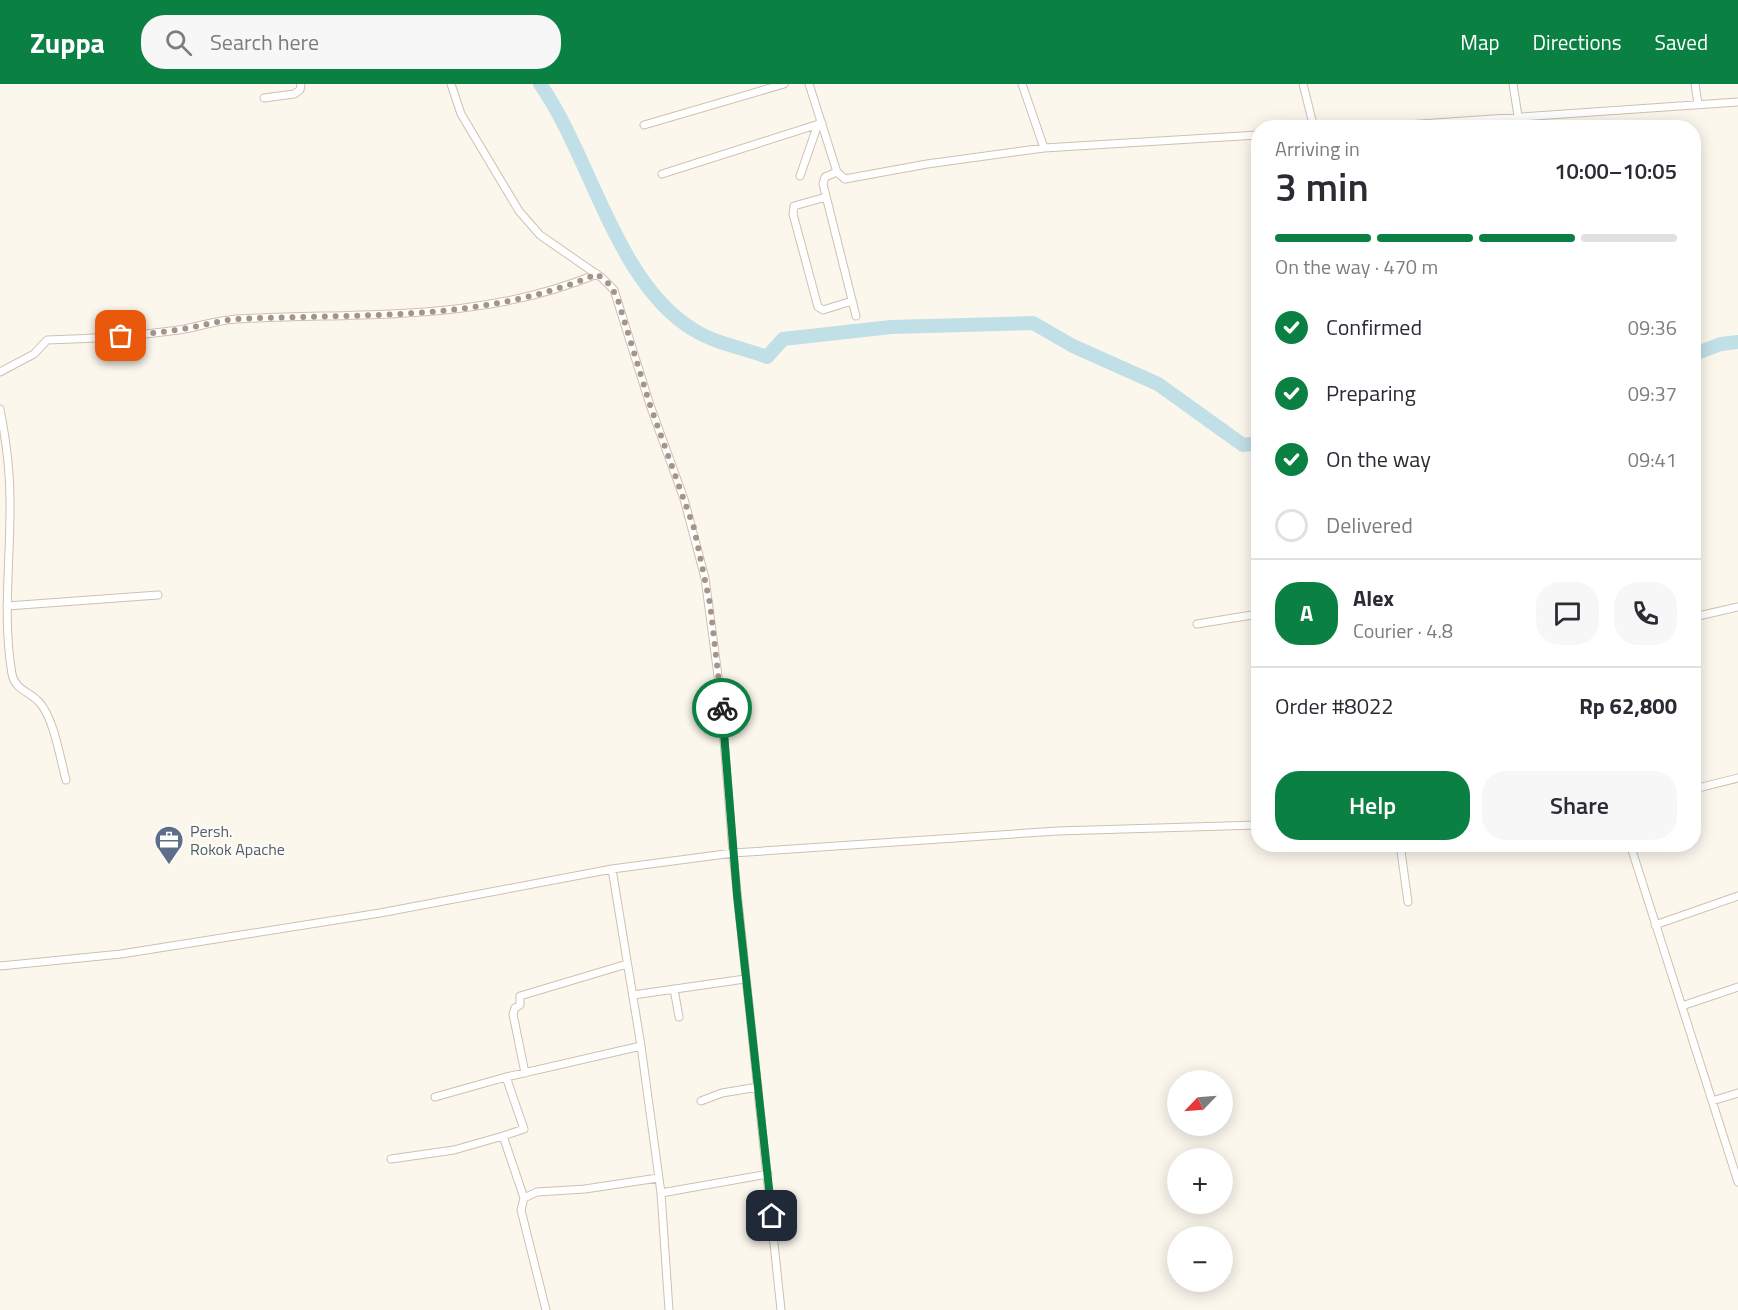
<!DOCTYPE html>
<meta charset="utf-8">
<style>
:root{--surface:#fff;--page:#f7f7f7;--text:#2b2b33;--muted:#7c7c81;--line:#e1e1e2;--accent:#0b8043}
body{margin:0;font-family:"Titillium Web",sans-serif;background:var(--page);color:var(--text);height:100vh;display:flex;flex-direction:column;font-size:22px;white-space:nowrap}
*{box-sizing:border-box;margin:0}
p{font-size:20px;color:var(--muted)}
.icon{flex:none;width:33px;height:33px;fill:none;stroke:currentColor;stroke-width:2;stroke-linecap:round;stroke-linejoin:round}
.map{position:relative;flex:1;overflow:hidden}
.drawer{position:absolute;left:1251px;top:36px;width:450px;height:732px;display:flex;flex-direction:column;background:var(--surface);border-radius:24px;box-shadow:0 3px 15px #0003}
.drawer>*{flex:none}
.needle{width:39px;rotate:245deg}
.fabs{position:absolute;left:1167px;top:986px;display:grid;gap:12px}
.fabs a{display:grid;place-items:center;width:66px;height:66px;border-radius:50%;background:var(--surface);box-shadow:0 3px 15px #0003;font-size:30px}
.pin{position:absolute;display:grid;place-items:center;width:51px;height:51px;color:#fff;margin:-26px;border-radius:12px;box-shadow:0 3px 9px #0006}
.courier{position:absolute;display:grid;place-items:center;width:60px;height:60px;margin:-30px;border:4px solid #0b8043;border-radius:50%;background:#fff;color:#222;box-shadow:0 2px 8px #0007}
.summary em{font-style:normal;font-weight:600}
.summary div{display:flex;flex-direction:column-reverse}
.summary{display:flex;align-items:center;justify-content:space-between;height:102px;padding:0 24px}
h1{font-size:39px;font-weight:600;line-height:45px}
.bar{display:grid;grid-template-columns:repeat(4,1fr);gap:9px 6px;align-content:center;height:72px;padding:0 24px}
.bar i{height:8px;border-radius:4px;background:var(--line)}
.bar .selected{background:var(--accent)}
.bar p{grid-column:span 4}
.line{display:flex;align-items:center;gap:15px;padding:0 24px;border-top:2px solid var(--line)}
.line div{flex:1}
.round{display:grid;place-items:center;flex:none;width:63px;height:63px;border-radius:24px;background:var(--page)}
ol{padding:0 24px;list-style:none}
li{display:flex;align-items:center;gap:18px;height:66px}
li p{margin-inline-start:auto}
li .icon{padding:6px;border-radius:50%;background:var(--accent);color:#fff;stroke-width:4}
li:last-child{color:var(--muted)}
li i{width:33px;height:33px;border:3px solid var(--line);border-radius:50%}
.button{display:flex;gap:12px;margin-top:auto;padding:12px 24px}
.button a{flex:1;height:69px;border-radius:24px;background:var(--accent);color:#fff;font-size:24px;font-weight:600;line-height:69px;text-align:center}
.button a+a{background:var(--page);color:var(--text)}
header{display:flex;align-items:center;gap:36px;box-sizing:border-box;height:84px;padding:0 30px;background:var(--accent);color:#fff}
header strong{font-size:28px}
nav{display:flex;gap:33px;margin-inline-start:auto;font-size:21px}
.search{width:420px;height:54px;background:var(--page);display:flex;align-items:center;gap:15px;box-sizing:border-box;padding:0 21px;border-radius:24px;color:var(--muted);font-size:22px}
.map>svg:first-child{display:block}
</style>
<header>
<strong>Zuppa</strong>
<div class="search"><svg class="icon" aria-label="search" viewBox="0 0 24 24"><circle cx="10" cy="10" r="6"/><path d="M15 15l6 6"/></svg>Search here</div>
<nav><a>Map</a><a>Directions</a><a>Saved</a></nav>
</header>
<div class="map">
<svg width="1738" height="1226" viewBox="0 0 1738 1226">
<rect width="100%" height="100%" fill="#fcf7ed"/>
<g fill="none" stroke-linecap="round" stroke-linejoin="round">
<path stroke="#c1dfe6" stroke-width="14" d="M 540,0 C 591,72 616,200 694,246 C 714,259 744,264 767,273 L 783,255 L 891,243 L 1033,239 L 1073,262 L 1158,300 L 1243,361 L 1258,359
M 1694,270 L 1721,260 L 1738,258"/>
<g stroke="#cfc0b1" stroke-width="9">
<path id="minor" d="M 451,0 L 461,30 L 519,127 L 540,151 L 602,194 L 614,206 L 650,321 L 684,415 L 705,494 L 720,607 L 733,769 L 781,1226
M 809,0 L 837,88 L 845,95 L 927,80 L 1044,64 L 1258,51
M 1022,0 L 1044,64
M 1303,0 L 1314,44
M 1513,0 L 1518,32
M 1695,0 L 1698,20
M 264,14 L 294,10 L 300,6 L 301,0
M 644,41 L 784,0
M 1362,44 L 1738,18
M 837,88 L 825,93 L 823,100 L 856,232
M 662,90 L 822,39
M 800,92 L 818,40
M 826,113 L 794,122 L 793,130 L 818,223 L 823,226 L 852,217
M 0,288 L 34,270 L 47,256 C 91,255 135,252 179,246 C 198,243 217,236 237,235 C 361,228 479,239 597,190
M 0,325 C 6,356 10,385 10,416 C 11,474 2,532 12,590 C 15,606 29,607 39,618 C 54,634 60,674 66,696
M 7,522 L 158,511
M 1694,533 L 1738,523
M 1197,540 L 1258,530
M 1694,705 L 1738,694
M 1400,760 L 1408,818
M 1630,760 L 1738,1098
M 612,785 L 641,962 L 661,1109 L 669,1226
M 1655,841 L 1738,812
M 0,882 L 121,870 L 380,829 L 612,785 L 733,769 L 1057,747 L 1258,741
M 674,905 L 679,933
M 633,911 L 745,895
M 1682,922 L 1738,903
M 525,989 L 513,930 L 515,924 L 520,921 L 520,912 L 627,880
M 506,993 L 524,1045 L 503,1052 L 524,1114 L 521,1126 L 546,1226
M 435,1013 L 506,993 L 641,962
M 701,1017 L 722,1009 L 758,1003
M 1712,1017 L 1738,1009
M 391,1075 L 454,1066 L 503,1052
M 661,1109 L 768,1090
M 524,1114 L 537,1108 L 585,1105 L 658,1094"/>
</g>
<use href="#minor" stroke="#fff" stroke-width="7"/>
</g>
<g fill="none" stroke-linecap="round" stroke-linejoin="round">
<path stroke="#a69586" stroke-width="6" stroke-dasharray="0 10.8" d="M 121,252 C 143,250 166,248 189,244 C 205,241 221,236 238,235 C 360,229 482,239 597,190 L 609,200 L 617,213 L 650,321 L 694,444 L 710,520 L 722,624"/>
<path stroke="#0b8043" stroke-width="8" d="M 722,624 L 737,811 L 772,1132"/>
</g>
<defs>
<g id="office-pin" transform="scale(1.5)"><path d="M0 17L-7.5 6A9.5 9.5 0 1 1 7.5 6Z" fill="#5c6f8a" stroke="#fefbf3"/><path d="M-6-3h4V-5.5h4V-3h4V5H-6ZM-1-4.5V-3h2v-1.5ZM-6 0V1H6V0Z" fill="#fff"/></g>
</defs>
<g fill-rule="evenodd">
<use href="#office-pin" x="169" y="756"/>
</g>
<g text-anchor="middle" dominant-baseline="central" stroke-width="4.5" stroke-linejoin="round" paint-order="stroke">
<g font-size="16" fill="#4e5e75" stroke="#fefbf3" text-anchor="start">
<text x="190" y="747">Persh.<tspan x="190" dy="18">Rokok Apache</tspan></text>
</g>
</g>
</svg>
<div class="fabs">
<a><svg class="needle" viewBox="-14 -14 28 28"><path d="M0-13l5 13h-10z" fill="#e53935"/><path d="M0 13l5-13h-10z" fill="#7c7c81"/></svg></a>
<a>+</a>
<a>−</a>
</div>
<div class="pin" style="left:121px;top:252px;background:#ea580c"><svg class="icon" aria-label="bag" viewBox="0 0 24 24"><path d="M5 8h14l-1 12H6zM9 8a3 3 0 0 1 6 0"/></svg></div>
<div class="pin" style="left:772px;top:1132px;background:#1f2937"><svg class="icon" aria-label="home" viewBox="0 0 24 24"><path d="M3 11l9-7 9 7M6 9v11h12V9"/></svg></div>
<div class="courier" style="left:722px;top:624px"><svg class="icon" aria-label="bike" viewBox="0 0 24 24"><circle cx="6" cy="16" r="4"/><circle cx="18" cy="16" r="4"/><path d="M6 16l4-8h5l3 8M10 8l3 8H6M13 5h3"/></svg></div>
<section class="drawer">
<div class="summary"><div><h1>3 min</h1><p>Arriving in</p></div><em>10:00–10:05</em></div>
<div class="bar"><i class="selected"></i><i class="selected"></i><i class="selected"></i><i></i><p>On the way · 470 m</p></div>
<ol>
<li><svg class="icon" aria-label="check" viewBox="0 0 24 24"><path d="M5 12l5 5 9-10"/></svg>Confirmed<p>09:36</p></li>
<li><svg class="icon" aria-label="check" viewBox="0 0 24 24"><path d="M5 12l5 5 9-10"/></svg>Preparing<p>09:37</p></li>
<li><svg class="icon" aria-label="check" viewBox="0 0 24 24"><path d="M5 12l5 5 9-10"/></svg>On the way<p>09:41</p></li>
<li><i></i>Delivered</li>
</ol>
<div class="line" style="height:108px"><b class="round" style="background:var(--accent);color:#fff">A</b><div><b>Alex</b><p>Courier · 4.8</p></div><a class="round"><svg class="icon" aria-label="chat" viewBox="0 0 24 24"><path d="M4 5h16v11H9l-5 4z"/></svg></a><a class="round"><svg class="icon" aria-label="phone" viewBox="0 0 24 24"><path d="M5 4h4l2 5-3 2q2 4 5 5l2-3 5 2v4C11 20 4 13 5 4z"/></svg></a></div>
<div class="line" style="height:78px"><div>Order #8022</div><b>Rp 62,800</b></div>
<div class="button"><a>Help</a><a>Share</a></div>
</section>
</div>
